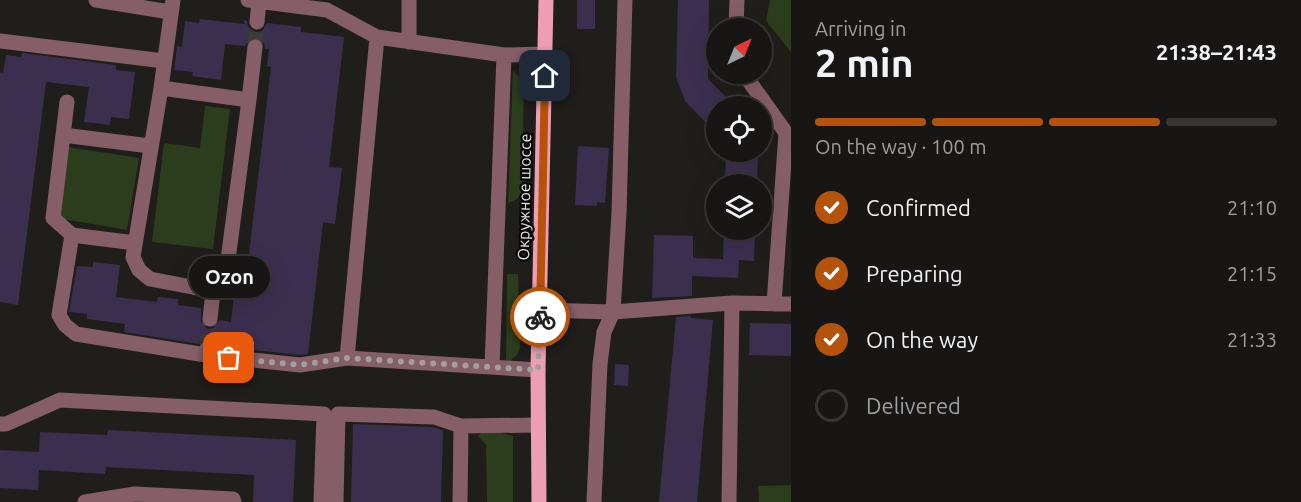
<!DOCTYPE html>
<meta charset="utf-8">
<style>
:root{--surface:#171614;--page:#201f1d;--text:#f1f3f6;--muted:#9e9fa0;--line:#363534;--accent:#b45309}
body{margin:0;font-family:Ubuntu,sans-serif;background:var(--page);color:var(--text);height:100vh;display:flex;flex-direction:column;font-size:22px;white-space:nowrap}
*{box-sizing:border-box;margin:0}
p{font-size:20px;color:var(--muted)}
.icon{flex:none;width:33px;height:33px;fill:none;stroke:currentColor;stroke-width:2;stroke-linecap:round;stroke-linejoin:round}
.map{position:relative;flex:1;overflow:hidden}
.drawer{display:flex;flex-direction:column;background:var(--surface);width:510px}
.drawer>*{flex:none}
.needle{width:39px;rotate:43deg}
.tools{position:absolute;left:706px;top:18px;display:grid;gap:12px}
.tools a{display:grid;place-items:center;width:66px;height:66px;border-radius:50%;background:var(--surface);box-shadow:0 6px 24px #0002,0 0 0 2px var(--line);font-size:30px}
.pin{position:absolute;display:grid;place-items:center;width:51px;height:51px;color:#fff;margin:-26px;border-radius:12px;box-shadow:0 3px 9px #0006}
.courier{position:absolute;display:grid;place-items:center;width:60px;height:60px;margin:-30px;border:4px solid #b45309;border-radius:50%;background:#fff;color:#222;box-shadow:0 2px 8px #0007}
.bubble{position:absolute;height:42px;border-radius:21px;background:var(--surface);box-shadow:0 6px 24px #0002,0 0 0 2px var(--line);font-size:20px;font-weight:700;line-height:42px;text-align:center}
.summary em{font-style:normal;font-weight:700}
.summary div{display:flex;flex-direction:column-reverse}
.summary{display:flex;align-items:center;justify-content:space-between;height:102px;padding:0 24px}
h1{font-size:39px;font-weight:700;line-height:45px}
.bar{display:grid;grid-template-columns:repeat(4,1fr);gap:9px 6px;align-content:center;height:72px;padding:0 24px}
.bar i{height:8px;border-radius:4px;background:var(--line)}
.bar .selected{background:var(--accent)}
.bar p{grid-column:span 4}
ol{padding:0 24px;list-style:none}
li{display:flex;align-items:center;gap:18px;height:66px}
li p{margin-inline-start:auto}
li .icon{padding:6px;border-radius:50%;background:var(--accent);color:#fff;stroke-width:4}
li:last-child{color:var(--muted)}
li i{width:33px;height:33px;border:3px solid var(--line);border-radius:50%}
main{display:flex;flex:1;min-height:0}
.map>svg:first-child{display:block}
</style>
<main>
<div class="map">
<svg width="791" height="502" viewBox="0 0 791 502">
<rect width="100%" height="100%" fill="#1f1e1a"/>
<path fill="#2c3d1e" d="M 770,0 L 791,0 L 791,52 L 766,21 Z
M 513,70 L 524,83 L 522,190 C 520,198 517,200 508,203 Z
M 205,106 L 230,109 L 213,249 L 152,242 L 164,143 L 200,148 Z
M 68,147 L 139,158 L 127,230 L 57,218 Z
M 507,274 L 518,274 L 520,347 L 517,355 L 506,364 Z
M 483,431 L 493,431 L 513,436 L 513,502 L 487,502 L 486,445 L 478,436 Z
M 791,485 L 791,502 L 759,502 L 758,486 Z"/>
<path fill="#3b2f4f" d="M 577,0 L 595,0 L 595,29 L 577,29 Z
M 678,0 L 709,0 L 708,79 L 735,106 L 717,106 L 717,134 L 685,101 L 676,77 Z
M 200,19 L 244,24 L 244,20 L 247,21 L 248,27 L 256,32 L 262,31 L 267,23 L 301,27 L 301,32 L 344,37 L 329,167 L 342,168 L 335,224 L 323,222 L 308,354 L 300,355 L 216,346 L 214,342 L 208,339 L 203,340 L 199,344 L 124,332 L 125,324 L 87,319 L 87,314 L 69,312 L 77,266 L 93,267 L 93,262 L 120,265 L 116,297 L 157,302 L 158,297 L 178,299 L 178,305 L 201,308 L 201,322 L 208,329 L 214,328 L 220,320 L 231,322 L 238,262 L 248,263 L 271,67 L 267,66 L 269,49 L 265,49 L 264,43 L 257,37 L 251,38 L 245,46 L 225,44 L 221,80 L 192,76 L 193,72 L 174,70 L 177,46 L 182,47 L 185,21 L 199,23 Z
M 22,53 L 116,65 L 116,70 L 135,72 L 129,119 L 111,117 L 110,125 L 84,122 L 89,87 L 46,82 L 18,305 L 0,302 L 0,72 L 3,73 L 6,55 L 21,57 Z
M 578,146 L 609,148 L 605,203 L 597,202 L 597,206 L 575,205 Z
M 726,152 L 758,152 L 757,184 L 725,184 Z
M 724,230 L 755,230 L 754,261 L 739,260 L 738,278 L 692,276 L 692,296 L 652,298 L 654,235 L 693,236 L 693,258 L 723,259 Z
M 691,316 L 691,318 L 713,320 L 697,502 L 659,502 L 676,317 Z
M 750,323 L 791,324 L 791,356 L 749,355 Z
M 615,364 L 629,365 L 628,386 L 614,385 Z
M 353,424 L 432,427 L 443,430 L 441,502 L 351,502 Z
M 108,430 L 296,440 L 293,502 L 253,502 L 254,475 L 106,467 L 105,474 L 39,470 L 38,490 L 0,488 L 0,450 L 39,452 L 40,432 L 107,435 Z"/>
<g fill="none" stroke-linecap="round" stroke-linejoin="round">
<path stroke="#3d3c38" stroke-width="15" stroke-dasharray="15 8" stroke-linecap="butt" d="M 255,47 L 257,22
M 207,349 L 210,319"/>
<path stroke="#855e68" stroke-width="15" d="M 96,0 L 170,12
M 248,0 L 327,10 L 377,37
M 409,0 L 409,42
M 257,22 L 259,1
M 736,28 L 737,0
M 0,41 L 164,61
M 744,74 L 786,133 L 774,304
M 161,88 L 249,100 L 226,275 L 222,285 L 213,291 L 150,279 L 139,270 L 133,257 L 161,88 L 173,0
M 249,100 L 255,47
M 63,135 L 67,102
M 72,235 L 59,315 L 65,325 L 76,334 L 206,355
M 135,243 L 72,235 L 53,218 L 63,135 L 150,146
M 540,310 L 613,312 L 732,303 L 791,304
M 210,319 L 213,291
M 207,349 L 206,355 L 300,365 L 347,358
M 492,367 L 504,55
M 538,370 L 347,358 L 377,37 L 504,55 L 546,54
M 0,424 L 6,424 L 60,400 L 324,414 L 321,502
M 85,502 L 135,494 L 233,499 L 234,502
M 336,502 L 338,414 L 434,417 L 461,426
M 460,502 L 461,426 L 538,425
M 594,502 L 600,364 L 604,332 L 613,312 L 619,213 L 625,0
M 729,502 L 732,303"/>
<path stroke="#ee9eb4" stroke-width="15" d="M 539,502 L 538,370 L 546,0"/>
</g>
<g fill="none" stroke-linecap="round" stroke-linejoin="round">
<path stroke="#a1a09d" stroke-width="6" stroke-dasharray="0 10.8" d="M 229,358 L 300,365 L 347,358 L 538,370 L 540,317"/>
<path stroke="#b45309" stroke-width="8" d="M 540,317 L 545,76"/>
</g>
<g text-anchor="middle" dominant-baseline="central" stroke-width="4.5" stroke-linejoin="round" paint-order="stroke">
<g font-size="16" fill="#e7e6e3" stroke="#080807">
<text transform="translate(524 197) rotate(-89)">Окружное шоссе</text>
</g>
</g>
</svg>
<div class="tools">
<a><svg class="needle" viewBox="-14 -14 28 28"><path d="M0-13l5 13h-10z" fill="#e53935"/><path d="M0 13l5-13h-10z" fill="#9e9fa0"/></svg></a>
<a><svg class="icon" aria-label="locate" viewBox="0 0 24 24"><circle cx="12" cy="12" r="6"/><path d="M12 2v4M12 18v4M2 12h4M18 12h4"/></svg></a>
<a><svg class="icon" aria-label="layers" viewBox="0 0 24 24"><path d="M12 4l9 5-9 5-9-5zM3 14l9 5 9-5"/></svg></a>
</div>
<div class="pin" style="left:229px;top:358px;background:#ea580c"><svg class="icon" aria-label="bag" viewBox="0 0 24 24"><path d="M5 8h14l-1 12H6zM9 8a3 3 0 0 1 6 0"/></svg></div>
<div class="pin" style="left:545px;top:76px;background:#1f2937"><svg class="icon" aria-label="home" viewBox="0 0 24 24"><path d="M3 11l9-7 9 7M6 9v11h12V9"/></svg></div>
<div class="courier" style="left:540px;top:317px"><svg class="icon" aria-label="bike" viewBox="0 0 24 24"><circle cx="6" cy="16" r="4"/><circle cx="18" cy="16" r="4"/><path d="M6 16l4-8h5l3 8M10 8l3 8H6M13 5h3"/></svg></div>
<div class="bubble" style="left:189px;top:256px;width:81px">Ozon</div>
</div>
<section class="drawer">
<div class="summary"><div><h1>2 min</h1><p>Arriving in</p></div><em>21:38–21:43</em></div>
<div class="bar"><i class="selected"></i><i class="selected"></i><i class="selected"></i><i></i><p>On the way · 100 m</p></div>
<ol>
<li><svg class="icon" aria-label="check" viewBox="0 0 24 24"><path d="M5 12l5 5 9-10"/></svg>Confirmed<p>21:10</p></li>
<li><svg class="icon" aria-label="check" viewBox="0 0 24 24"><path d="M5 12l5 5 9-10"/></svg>Preparing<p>21:15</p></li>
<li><svg class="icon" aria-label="check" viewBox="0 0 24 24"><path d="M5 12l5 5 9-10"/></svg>On the way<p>21:33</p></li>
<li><i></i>Delivered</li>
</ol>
</section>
</main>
